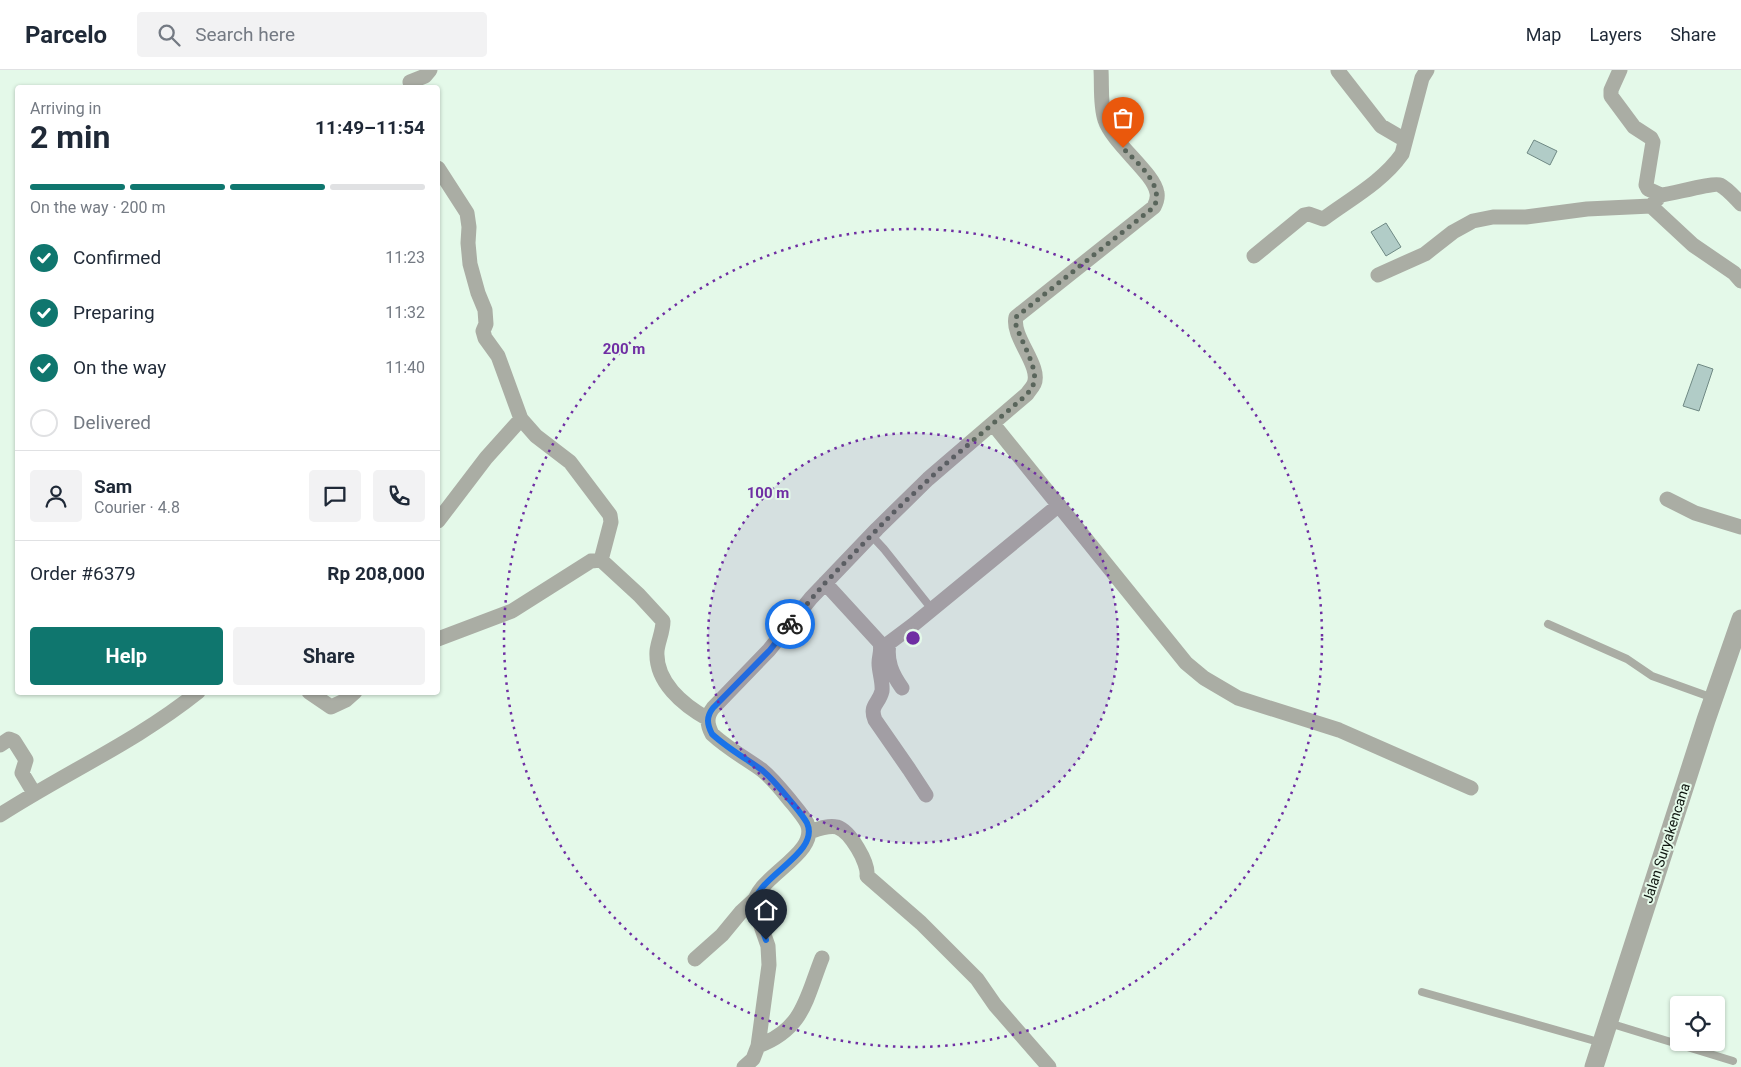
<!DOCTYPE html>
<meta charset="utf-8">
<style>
:root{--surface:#fff;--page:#f2f2f3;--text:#1f2937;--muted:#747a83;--line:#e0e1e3;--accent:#0f766e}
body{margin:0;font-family:Roboto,sans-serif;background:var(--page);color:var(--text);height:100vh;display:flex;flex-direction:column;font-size:19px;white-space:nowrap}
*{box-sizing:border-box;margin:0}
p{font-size:16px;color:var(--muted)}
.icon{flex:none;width:28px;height:28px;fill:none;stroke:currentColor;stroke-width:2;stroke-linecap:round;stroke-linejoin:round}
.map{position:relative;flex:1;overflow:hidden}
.drawer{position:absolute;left:15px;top:15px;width:425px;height:610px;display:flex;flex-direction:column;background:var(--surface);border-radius:5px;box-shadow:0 1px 4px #0004}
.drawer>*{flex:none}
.tools{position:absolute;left:1670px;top:926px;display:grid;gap:10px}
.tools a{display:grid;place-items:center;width:55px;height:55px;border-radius:5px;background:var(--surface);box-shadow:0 1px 4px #0004;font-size:25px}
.pin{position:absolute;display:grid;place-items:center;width:42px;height:42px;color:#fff;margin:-51px -21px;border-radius:50% 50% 50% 0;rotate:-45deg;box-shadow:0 0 5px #0007}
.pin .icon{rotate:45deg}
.courier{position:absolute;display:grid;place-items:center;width:50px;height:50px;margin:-25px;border:4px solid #1a73e8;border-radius:50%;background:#fff;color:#222;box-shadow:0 1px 6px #0007}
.overview em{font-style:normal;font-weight:700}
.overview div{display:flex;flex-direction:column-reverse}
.overview{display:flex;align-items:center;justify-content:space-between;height:85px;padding:0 15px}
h1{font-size:32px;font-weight:700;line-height:38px}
.bar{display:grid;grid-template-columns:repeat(4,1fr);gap:8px 5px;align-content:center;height:60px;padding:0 15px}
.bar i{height:6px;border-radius:4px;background:var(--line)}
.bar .current{background:var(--accent)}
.bar p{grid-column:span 4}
.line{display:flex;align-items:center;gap:12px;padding:0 15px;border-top:1px solid var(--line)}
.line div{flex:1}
.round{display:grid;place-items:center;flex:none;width:52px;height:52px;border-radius:5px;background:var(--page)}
ol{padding:0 15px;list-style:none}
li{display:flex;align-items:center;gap:15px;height:55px}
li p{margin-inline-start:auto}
li .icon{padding:5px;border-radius:50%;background:var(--accent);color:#fff;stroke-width:4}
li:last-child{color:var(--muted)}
li i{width:28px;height:28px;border:2px solid var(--line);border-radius:50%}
.action{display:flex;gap:10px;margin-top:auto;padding:10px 15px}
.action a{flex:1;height:58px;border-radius:5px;background:var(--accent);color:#fff;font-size:20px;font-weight:700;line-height:58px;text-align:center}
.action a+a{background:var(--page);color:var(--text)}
header{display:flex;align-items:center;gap:30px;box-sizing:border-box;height:70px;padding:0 25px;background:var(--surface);border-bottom:1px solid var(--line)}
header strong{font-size:24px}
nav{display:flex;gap:28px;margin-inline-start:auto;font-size:18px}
.search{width:350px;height:45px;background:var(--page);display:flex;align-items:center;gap:12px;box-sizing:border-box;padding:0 18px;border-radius:5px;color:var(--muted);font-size:19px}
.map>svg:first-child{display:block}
</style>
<header>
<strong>Parcelo</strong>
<div class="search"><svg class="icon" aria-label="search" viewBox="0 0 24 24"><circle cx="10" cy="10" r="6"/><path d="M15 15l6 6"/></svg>Search here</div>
<nav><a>Map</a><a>Layers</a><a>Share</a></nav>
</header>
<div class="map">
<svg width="1741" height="997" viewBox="0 0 1741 997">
<rect width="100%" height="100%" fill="#e4f9e9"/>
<path fill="#b1ccc7" stroke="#6f8984" d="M 1534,70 L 1557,81 L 1550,95 L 1527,83 Z
M 1386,153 L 1401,177 L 1386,186 L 1371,162 Z
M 1698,294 L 1713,299 L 1699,341 L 1683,336 Z"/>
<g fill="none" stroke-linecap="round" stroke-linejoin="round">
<path stroke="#aaada4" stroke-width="8" d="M 871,465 L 884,479 L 927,533
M 1548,554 L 1627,589 L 1652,606 L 1713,628
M 1422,922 L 1602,973
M 1609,953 L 1733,991"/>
<path stroke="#aaada4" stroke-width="15" d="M 1620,0 L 1611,20 L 1611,26 L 1634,57 L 1651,68 L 1653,72 L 1646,115 L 1648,119 L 1661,125 L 1651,136
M 1338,1 L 1381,56 L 1405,70
M 410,12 L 425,6 L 430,0
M 438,98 L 467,143 L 469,157 L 468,173 L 470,194 L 478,223 L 485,240 L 486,254 L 483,261 L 485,268 L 498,286 L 521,349 L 536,366 L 570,392 L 610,445 L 611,452 L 601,490
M 1661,125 C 1672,124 1714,112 1720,115 C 1728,119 1735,128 1741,134
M 1254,186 L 1304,145 L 1309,144 L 1323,149 L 1326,147 C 1352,128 1383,111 1402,84 L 1422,8 L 1427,0
M 1378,205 L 1425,184 L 1453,162 L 1473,151 L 1493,147 L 1526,147 L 1587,139 L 1651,136 L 1693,175 L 1734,203 L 1741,211
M 993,354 L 1186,593 L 1204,608 L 1238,628 L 1339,660 L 1471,718
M 1667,429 L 1695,443 L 1741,457
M 438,451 L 486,388 L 521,349
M 825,513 L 880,573 C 882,581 879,586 879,593 C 879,602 883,612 882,621 C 879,634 869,635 875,650 L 909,699 L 926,725
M 438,569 L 512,541 L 591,491 L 601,490 L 639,525 L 663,551 C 663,562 658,571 657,581 C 655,612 683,635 708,649
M 902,618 C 892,604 886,591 889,573 L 913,555 L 1059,435
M 309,622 L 331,637 L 346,630 L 355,622
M 0,675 L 9,669 L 14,671 L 26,690 L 22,703 L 34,723
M 0,745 C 65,703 137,671 198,622
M 809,762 C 818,759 828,755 837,757 C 850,761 869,793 867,806 L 921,853 L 977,909 L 995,935 L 1049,997
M 695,889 L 722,865 L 741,842 L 754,830
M 758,976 C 804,959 806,928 822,888
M 744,997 L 753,989 L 758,976 L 769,895 L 768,876 L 754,836 C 754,807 821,784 807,753 C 803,746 798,740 793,734 C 783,722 774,710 762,700 C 745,688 727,678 712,664 C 707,654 706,647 713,638 L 769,580 L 811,528 L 877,459 L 928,409 L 1027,324 C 1029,321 1032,318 1034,314 C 1042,296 1011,267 1016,247 L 1154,137 C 1156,133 1158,128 1157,123 C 1154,103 1113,74 1105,50 C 1100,35 1102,16 1101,0"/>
<path stroke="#aaada4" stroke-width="19" d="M 1594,997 L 1706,650 L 1741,549"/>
</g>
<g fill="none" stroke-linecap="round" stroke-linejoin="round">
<path stroke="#59655b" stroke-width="5" stroke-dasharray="0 9" d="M 790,554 L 825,513 L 895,441 L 942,397 L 1016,334 C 1023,328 1032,321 1034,312 C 1038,298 1020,269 1016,255 L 1016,247 L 1154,137 C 1165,115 1137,93 1123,78"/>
<path stroke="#1a73e8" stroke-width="6" d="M 766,870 L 754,836 C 754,807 821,784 807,753 C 803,746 798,740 793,734 C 783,722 774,710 762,700 C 745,688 727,678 712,664 C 707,654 706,647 713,638 L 770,580 L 790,554"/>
</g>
<circle cx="913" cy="568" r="205" fill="#6f2ea3" fill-opacity=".12"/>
<g fill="none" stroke="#6f2ea3" stroke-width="2.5" stroke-dasharray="2.5 5">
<circle cx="913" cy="568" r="205"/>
<circle cx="913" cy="568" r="409"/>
</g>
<g text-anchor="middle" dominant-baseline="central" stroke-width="4" stroke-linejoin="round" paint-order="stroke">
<g font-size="14" fill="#0e150f" stroke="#e4f9e9">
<text transform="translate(1666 773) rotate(-72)">Jalan Suryakencana</text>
</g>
</g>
<circle cx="913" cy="568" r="8" fill="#6f2ea3" stroke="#e4f9e9" stroke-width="2.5"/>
<g font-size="15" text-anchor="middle" font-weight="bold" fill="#6f2ea3" stroke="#e4f9e9" stroke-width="4" stroke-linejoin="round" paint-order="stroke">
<text x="624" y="284">200 m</text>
<text x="768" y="428">100 m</text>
</g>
</svg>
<div class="tools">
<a><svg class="icon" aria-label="locate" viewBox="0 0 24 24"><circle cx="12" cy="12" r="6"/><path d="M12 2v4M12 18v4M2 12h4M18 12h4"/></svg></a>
</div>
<div class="pin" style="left:1123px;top:78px;background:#ea580c"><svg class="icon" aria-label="bag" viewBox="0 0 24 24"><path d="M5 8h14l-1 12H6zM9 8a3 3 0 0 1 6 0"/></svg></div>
<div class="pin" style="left:766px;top:870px;background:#1f2937"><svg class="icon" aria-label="home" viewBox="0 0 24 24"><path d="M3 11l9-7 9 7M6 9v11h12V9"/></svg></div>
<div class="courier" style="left:790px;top:554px"><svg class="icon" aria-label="bike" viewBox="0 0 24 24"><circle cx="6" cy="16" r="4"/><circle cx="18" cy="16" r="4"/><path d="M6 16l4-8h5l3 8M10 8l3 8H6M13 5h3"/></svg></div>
<section class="drawer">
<div class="overview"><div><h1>2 min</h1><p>Arriving in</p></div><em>11:49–11:54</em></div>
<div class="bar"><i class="current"></i><i class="current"></i><i class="current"></i><i></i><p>On the way · 200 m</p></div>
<ol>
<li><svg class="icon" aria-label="check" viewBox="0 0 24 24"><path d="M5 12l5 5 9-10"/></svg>Confirmed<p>11:23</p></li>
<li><svg class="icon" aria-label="check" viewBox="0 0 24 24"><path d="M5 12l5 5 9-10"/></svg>Preparing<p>11:32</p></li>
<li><svg class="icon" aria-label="check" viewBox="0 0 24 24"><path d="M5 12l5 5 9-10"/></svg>On the way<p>11:40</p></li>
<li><i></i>Delivered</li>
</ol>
<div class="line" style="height:90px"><a class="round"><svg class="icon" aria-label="person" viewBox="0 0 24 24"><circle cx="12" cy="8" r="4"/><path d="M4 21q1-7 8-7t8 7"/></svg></a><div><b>Sam</b><p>Courier · 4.8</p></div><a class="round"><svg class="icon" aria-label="chat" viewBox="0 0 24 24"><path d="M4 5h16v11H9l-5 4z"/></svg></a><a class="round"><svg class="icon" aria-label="phone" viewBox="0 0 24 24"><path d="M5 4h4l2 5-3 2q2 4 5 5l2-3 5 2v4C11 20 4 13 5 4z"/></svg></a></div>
<div class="line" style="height:65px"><div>Order #6379</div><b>Rp 208,000</b></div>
<div class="action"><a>Help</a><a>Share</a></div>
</section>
</div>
